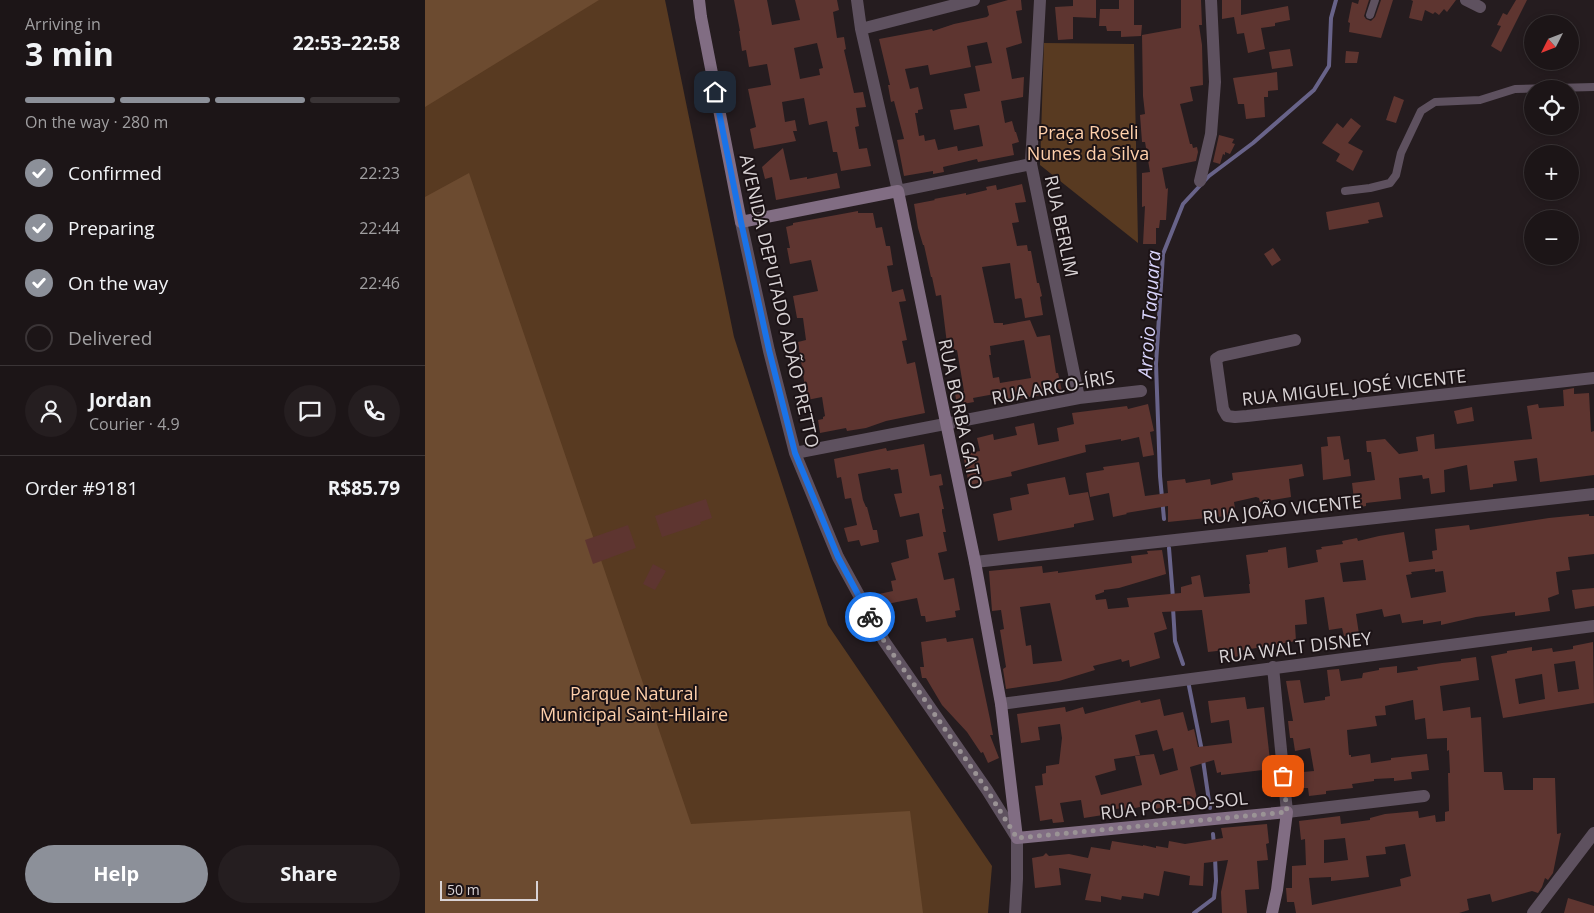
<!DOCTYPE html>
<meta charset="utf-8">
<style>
:root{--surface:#1c1517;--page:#251e20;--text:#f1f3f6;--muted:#a09fa1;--line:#3a3436;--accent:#8c9099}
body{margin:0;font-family:"Open Sans",sans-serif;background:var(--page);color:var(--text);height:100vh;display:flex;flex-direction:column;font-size:19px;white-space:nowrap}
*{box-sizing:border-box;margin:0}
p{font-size:16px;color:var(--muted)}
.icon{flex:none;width:28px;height:28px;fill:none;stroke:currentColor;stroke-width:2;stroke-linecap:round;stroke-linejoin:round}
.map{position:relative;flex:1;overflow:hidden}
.sheet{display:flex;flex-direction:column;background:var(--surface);width:425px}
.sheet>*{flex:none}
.needle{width:32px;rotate:228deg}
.tools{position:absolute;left:1099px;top:15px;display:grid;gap:10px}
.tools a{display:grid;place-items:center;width:55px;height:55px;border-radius:50%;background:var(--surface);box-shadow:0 2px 8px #0003,0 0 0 1px var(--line);font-size:25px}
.scale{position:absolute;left:15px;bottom:12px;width:98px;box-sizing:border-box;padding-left:5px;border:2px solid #d9d3d5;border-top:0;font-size:14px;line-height:18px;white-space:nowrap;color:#d9d3d5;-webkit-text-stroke:4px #1c1316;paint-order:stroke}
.pin{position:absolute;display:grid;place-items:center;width:42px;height:42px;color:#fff;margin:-21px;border-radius:10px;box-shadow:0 2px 8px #0006}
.courier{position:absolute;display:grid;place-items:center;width:50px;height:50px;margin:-25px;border:4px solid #1a73e8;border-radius:50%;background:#fff;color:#222;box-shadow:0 1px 6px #0007}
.head em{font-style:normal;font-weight:700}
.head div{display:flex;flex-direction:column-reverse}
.head{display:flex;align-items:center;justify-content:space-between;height:85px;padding:0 25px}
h1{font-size:32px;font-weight:700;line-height:38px}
.bar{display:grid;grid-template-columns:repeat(4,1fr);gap:8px 5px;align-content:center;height:60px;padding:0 25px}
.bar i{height:6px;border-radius:4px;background:var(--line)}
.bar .on{background:var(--accent)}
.bar p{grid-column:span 4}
.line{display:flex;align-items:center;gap:12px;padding:0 25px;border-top:1px solid var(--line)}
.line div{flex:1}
.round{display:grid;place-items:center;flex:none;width:52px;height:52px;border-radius:26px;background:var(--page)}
ol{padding:0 25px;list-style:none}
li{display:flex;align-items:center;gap:15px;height:55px}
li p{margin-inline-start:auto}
li .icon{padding:5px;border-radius:50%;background:var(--accent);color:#fff;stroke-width:4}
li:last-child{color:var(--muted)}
li i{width:28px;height:28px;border:2px solid var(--line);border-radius:50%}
.button{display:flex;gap:10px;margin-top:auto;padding:10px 25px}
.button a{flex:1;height:58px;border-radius:30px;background:var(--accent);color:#fff;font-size:20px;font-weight:700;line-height:58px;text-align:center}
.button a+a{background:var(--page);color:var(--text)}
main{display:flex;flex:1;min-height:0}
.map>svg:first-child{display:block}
</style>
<main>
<section class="sheet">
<div class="head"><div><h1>3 min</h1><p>Arriving in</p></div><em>22:53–22:58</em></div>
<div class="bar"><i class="on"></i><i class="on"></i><i class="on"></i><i></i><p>On the way · 280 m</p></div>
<ol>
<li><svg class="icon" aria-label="check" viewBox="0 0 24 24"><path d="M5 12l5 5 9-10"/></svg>Confirmed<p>22:23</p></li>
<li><svg class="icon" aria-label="check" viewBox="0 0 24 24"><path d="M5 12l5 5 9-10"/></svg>Preparing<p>22:44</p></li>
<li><svg class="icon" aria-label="check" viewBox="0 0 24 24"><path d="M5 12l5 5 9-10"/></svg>On the way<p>22:46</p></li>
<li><i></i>Delivered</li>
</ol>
<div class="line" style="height:90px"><a class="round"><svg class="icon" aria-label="person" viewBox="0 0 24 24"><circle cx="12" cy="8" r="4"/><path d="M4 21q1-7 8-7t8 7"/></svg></a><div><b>Jordan</b><p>Courier · 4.9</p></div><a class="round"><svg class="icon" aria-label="chat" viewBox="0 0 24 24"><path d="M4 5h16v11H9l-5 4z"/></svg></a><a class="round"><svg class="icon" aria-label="phone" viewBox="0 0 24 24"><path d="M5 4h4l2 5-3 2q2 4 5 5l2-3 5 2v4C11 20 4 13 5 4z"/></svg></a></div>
<div class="line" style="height:65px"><div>Order #9181</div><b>R$85.79</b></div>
<div class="button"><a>Help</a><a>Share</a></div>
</section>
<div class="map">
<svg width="1169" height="913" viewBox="0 0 1169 913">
<rect width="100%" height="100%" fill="#251c1f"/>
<path fill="#583a21" d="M 0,0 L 240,0 L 309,337 L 403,625 L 567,866 L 563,913 L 0,913 Z
M 619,43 L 709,44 L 713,243 L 615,165 Z"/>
<path fill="#6c4b30" d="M 0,0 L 174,0 L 0,107 Z
M 44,173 L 266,824 L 485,811 L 498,913 L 0,913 L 0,197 Z"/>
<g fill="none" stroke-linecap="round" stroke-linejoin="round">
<path stroke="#686389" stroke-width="4" d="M 739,519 L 735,476 L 731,364 L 738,254 L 758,204 L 784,176 L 828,143 L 889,90 L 904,66 L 906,18 L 911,0
M 744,548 L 748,598
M 748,608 L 750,641 L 758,664
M 763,681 L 777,751
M 778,760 L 785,808
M 788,834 L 789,845
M 769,913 L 789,898 L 791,881 L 790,857"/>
</g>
<path fill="#5e3530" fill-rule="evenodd" d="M 309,0 L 342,0 L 347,25 L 375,20 L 370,0 L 412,0 L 414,10 L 408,12 L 412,38 L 419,37 L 421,49 L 419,50 L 429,93 L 438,92 L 441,107 L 431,108 L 434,126 L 430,127 L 434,149 L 442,148 L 446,166 L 416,171 L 412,152 L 408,152 L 402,121 L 384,125 L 379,98 L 357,102 L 360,122 L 370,120 L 372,131 L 368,131 L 371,141 L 329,149 L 325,129 L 331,127 L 323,89 L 346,85 L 342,64 L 324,67 L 321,50 L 317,51 L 314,31 L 315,31 ZM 392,43 L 398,68 L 394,69 L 395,75 L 375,79 L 369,48 Z
M 583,0 L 596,0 L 597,10 L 591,11 L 597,43 L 581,48 L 587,79 L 599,77 L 598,97 L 576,101 L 580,123 L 587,121 L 590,132 L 591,132 L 594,142 L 587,144 L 589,155 L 553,162 L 552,159 L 518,167 L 519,172 L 508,174 L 508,171 L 479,176 L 472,140 L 479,139 L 469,101 L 466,102 L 463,85 L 465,85 L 454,39 L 507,29 L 508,31 L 529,24 L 562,17 L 564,15 L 562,6 ZM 562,42 L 567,63 L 550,66 L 555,91 L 539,94 L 542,108 L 525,110 L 529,130 L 554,125 L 558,146 L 533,151 L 532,146 L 513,150 L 510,139 L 500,141 L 499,135 L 494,136 L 490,113 L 493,113 L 493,110 L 498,109 L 493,87 L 485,89 L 480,69 L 503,65 L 505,75 L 546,67 L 542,46 Z
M 648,0 L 671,0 L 671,18 L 648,17 L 648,39 L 633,40 L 630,7 L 648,6 Z
M 694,0 L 709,0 L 709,25 L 717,25 L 716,36 L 696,37 L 696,31 L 682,31 L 681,26 L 674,26 L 675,9 L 694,9 Z
M 756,0 L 776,0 L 777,25 L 774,25 L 777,45 L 778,85 L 765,87 L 768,101 L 755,104 L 765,144 L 767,144 L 768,148 L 772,147 L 773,152 L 771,161 L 737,168 L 741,189 L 743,188 L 741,220 L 735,220 L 734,228 L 731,228 L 731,244 L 718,244 L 720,206 L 717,207 L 717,173 L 725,172 L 720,142 L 717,142 L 715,115 L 720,114 L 718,96 L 717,35 L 756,28 Z
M 797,0 L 816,0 L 816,15 L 863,6 L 865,20 L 850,23 L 850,26 L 836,28 L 840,49 L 823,53 L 819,33 L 812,34 L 809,17 L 797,19 Z
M 934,0 L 944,0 L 939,16 L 941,19 L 946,21 L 950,17 L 956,0 L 968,0 L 956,38 L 924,32 L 925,23 L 923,22 L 927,2 L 933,4 Z
M 986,0 L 1031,0 L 1022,12 L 1019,9 L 1014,15 L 1010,12 L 1008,14 L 1000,10 L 997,21 L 984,18 L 988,1 Z
M 1091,0 L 1102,0 L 1076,52 L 1066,46 L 1076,26 L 1072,25 L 1078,13 L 1082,15 Z
M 865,49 L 868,66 L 847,69 L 844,52 Z
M 921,51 L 934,52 L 932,63 L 920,63 Z
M 852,72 L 853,90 L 843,91 L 843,97 L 839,97 L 840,117 L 821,119 L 819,104 L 813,104 L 808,78 Z
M 969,96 L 979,100 L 971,123 L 961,120 Z
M 926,118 L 936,126 L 923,143 L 938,151 L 928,171 L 911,161 L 915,154 L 897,143 L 912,123 L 918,128 Z
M 794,135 L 809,139 L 807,143 L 810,144 L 805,154 L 800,152 L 800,155 L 798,154 L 795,164 L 788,162 Z
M 358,148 L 365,180 L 382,177 L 382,179 L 412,173 L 415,188 L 351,200 L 347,177 L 340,179 L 337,167 Z
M 597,184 L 601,202 L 590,203 L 594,222 L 587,223 L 592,246 L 602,245 L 603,251 L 606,251 L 612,283 L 614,283 L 617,296 L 615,297 L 618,315 L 600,318 L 597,300 L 596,298 L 590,299 L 585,263 L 557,267 L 569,323 L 578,323 L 578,325 L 605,320 L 612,337 L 625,335 L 631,373 L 633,373 L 637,391 L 577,402 L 575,393 L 548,398 L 549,402 L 532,405 L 530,393 L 539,391 L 532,350 L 523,352 L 516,295 L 511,296 L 507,277 L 506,277 L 499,245 L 498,245 L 493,228 L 489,204 L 510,200 L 509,199 L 541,193 L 541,195 L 562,190 L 561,187 L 571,185 L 572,190 ZM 599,340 L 606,378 L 575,383 L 574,377 L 568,378 L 564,355 L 566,355 L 565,346 Z
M 954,202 L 958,217 L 943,220 L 944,223 L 904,230 L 901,212 Z
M 433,211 L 433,213 L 448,213 L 451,228 L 457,227 L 461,246 L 465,246 L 468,265 L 462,266 L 467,292 L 478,289 L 481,301 L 474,302 L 482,340 L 477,341 L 482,364 L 490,362 L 500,413 L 461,421 L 441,428 L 422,431 L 421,428 L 395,433 L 393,420 L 398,419 L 398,417 L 400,416 L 397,397 L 382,400 L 373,342 L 381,340 L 378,318 L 372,318 L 368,296 L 393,291 L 386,260 L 365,264 L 362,248 L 365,248 L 361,227 L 368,225 L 368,223 Z
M 848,248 L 856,260 L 847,266 L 839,254 Z
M 1149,388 L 1149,394 L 1164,393 L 1166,432 L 1169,431 L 1169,475 L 1115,482 L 1112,458 L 1089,461 L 1092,481 L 1068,484 L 1068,487 L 1045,490 L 1042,465 L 1019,470 L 1020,492 L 1006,494 L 1004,478 L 998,479 L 997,475 L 974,478 L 976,499 L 941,503 L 941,506 L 930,508 L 927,483 L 950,480 L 946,452 L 942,452 L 941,441 L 960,439 L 974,454 L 993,451 L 991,437 L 1009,434 L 1010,449 L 1107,439 L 1102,406 L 1113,404 L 1114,408 L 1139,406 L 1138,390 Z
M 723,404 L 729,431 L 725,432 L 729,455 L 718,457 L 714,437 L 696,441 L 696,439 L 660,445 L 661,452 L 586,472 L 587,476 L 544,485 L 538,454 L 555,451 L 552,438 L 568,434 L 569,440 L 592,435 L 590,427 L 609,423 L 613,445 L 634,441 L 632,428 L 649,424 L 647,413 L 702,406 L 703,409 Z
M 1047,407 L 1049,421 L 1032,424 L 1029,411 Z
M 915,436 L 919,460 L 924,459 L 926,476 L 898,480 L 896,447 L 903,446 L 902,437 Z
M 499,444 L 505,476 L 516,474 L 518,485 L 514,486 L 519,509 L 517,509 L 517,512 L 521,532 L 518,532 L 522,551 L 513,553 L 519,580 L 529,578 L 535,610 L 530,611 L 531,617 L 501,622 L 500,616 L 496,616 L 492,598 L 457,605 L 454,594 L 468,591 L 466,581 L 471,580 L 466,563 L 484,558 L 481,540 L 498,536 L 494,513 L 475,517 L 469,494 L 477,493 L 473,469 L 466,470 L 465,468 L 433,474 L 438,500 L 441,507 L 442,507 L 448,530 L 452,530 L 454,542 L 436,546 L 434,540 L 423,542 L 419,528 L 432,525 L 426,498 L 420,499 L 416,477 L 412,478 L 409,459 L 461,448 L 462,451 Z
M 714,462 L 720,496 L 743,493 L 742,481 L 760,479 L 761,483 L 785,479 L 786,485 L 808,480 L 807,473 L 872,465 L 877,464 L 879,476 L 864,479 L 866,497 L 835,502 L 834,498 L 831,497 L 809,502 L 811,515 L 743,522 L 743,506 L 701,513 L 702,514 L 688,517 L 684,493 L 665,497 L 661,473 L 679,470 L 678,467 Z
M 640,477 L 644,495 L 663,492 L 669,520 L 649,524 L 649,527 L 573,541 L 568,514 L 587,510 L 585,498 L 604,494 L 602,484 Z
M 281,499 L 287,518 L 275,522 L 276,524 L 237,537 L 230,516 Z
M 1164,514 L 1164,516 L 1169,516 L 1169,554 L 1143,557 L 1145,570 L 1131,572 L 1134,594 L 1123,598 L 1125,611 L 1090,616 L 1090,612 L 1051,617 L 1016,625 L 1016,621 L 998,624 L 998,620 L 977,623 L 975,614 L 959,617 L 957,609 L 931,614 L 934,634 L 919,636 L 917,628 L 904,630 L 899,597 L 880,600 L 882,624 L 870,625 L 871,641 L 814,651 L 815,656 L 802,658 L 801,650 L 783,652 L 777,610 L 737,612 L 742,629 L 729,633 L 735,658 L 705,667 L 704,660 L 697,662 L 696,659 L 668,666 L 670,670 L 634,681 L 581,689 L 578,669 L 581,667 L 575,630 L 579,629 L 576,610 L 567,611 L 564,571 L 617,566 L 618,573 L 633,571 L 633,573 L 707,563 L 706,556 L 723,554 L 722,551 L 737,550 L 741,574 L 694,588 L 679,590 L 679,592 L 670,595 L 671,600 L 681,599 L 683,609 L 704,607 L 702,598 L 756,593 L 756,587 L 767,584 L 766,577 L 775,575 L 779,597 L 825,593 L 824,584 L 825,584 L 821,555 L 843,552 L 843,550 L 861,547 L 863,568 L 893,562 L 891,550 L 897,549 L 896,547 L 918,544 L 917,541 L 932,538 L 933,541 L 954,536 L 979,532 L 984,562 L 1008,559 L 1007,551 L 1012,550 L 1010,529 L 1044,525 L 1045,530 L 1124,518 ZM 938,560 L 941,580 L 918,582 L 915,563 ZM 1010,569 L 1010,572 L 1018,571 L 1021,592 L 986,598 L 981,575 L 987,574 L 986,572 ZM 625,603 L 637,661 L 608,664 L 606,645 L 601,646 L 595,607 Z
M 203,525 L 211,548 L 168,564 L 160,540 Z
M 228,564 L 241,571 L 230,590 L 218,584 Z
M 1169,588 L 1169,606 L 1150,609 L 1147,590 Z
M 521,638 L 522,642 L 548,638 L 565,719 L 568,735 L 565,735 L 574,758 L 563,763 L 558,752 L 556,753 L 542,732 L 517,705 L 501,678 L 497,678 L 495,667 L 499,667 L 496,642 Z
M 1168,642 L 1169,703 L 1078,718 L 1066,656 L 1082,653 L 1082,651 L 1107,647 L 1107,651 L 1127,648 L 1128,652 L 1148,649 L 1148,646 ZM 1150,661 L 1154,689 L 1133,692 L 1129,664 ZM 1117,674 L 1120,699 L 1094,704 L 1090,679 Z
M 1051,657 L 1054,680 L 1015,686 L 1018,711 L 1045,707 L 1046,718 L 1056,717 L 1059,772 L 1077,772 L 1079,790 L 1108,790 L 1108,778 L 1130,778 L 1132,834 L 1136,833 L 1128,873 L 1123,880 L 1120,878 L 1117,887 L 1113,893 L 1107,891 L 1067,902 L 1065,894 L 1042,899 L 1044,910 L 1034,913 L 871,913 L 869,902 L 862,902 L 861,888 L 867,888 L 867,866 L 881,865 L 880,839 L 876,840 L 874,821 L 915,816 L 916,824 L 945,820 L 945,818 L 960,814 L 993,811 L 994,818 L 1010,815 L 1011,822 L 1020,821 L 1020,812 L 1024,811 L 1023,773 L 1025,773 L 1024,750 L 1022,751 L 1022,738 L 1002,739 L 1000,718 L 990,720 L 988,700 L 960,706 L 961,715 L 950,716 L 952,726 L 922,730 L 924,755 L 926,755 L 926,757 L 945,754 L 946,763 L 966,760 L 966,758 L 1002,754 L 1004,770 L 986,772 L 987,779 L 969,781 L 969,778 L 949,779 L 949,781 L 927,784 L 928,788 L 901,791 L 901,794 L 884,796 L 883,788 L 878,788 L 878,772 L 889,771 L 885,748 L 870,751 L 868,738 L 865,738 L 863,721 L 868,721 L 861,681 L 875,680 L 879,703 L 900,700 L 900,697 L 905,696 L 902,670 L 914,669 L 916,681 L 937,678 L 938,673 L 954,670 L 954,668 L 972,666 L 972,673 L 993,670 L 992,667 L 1017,663 L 1036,661 L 1036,659 ZM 920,838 L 923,860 L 899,863 L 899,840 ZM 980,844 L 986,876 L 975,879 L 976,886 L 887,905 L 884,878 L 906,877 L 906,881 L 944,877 L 941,856 L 961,854 L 960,847 Z
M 820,697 L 822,709 L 839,707 L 846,769 L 796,775 L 796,772 L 792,773 L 789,760 L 765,767 L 773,803 L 755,806 L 754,803 L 730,809 L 728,804 L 697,811 L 696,808 L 677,812 L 678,815 L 659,818 L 656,800 L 635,803 L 639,822 L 628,823 L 627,819 L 615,821 L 610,786 L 618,785 L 617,774 L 621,773 L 621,766 L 634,764 L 637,738 L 635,724 L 613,727 L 615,740 L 596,743 L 592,714 L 640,707 L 641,712 L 658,707 L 660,714 L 715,700 L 716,703 L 735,699 L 739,716 L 758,712 L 763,731 L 769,729 L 773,747 L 807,743 L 804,720 L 786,723 L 783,701 ZM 732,730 L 738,751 L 748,748 L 753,770 L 735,775 L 729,754 L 710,756 L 717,785 L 676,795 L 670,776 L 691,770 L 689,759 L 715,755 L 710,735 Z
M 842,824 L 844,843 L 841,844 L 843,860 L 832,861 L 834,889 L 820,890 L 822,913 L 797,913 L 796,892 L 803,860 L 779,863 L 778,886 L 764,885 L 765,876 L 739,871 L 734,896 L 719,893 L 718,899 L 697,896 L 696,900 L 676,896 L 676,902 L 660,900 L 666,874 L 634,868 L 636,885 L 610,888 L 607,858 L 618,856 L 621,853 L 624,856 L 644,854 L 663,858 L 666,847 L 685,850 L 687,841 L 718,846 L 718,845 L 731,848 L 731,846 L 743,848 L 744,841 L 760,844 L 798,838 L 796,828 Z
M 1143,898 L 1169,906 L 1169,913 L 1139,913 Z"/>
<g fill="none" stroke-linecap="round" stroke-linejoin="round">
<path stroke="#5e515f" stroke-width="8" d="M 945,15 L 950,0
M 920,191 L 945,188 L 965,183 L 971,175 L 976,153 L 996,111 L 1010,102 L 1055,100 L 1090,89 L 1169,87"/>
<path stroke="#5e515f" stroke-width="12" d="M 432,0 L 436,29 L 473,191 L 606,164
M 615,0 L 606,164 L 654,398
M 1041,0 L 1055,7
M 436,29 L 549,0
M 775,181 L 786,134 L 790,82 L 786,0
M 316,222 L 344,351 L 370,453 L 413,557 L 459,641 L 562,790 L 592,838 L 592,879 L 590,913
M 870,340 L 796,356 L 791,359 L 798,409 L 802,416 L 810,417 L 822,416 L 1169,378
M 370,453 L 654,398 L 716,391
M 550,562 L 1169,494
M 848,667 L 862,812 L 999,796
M 576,704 L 1169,626
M 1108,913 L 1169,833"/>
<path stroke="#816d83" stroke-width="12" d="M 274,0 L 276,17 L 316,222 L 473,191 L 550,562 L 576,704 L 592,838 L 862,812 L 852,890 L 847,913"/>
</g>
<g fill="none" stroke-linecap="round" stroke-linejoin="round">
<path stroke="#9a9395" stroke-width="5" stroke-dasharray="0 9" d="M 445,617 L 459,641 L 562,790 L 592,838 L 862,812 L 858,776"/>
<path stroke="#1a73e8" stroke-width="6" d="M 290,92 L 316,222 L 344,350 L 370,453 L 413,557 L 445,617"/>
</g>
<g text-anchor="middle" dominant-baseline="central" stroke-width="4" stroke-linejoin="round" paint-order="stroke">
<g font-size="18" fill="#ffd0ab" stroke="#1c1316">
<text x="663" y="132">Praça Roseli<tspan x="663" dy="21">Nunes da Silva</tspan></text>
<text x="209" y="693">Parque Natural<tspan x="209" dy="21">Municipal Saint-Hilaire</tspan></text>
</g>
<g font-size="18" fill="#d9d3d5" stroke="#1c1316">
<text transform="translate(637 226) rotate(78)">RUA BERLIM</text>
<text transform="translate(355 301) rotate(77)">AVENIDA DEPUTADO ADÃO PRETTO</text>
<text transform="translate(628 387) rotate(-10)">RUA ARCO-ÍRIS</text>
<text transform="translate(929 387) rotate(-6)">RUA MIGUEL JOSÉ VICENTE</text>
<text transform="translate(536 414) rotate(78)">RUA BORBA GATO</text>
<text transform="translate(857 509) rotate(-6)">RUA JOÃO VICENTE</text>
<text transform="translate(870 647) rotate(-7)">RUA WALT DISNEY</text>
<text transform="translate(749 805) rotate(-6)">RUA POR-DO-SOL</text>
</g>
<g font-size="19" font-style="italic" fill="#d8d3fa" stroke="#1c1316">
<text transform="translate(724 314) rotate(-86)">Arroio Taquara</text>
</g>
</g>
</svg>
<div class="tools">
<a><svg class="needle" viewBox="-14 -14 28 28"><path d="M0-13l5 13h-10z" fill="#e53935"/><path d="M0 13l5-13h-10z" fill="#a09fa1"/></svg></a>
<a><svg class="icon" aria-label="locate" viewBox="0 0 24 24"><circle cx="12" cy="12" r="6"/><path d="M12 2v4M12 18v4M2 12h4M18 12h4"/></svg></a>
<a>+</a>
<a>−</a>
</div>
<div class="scale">50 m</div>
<div class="pin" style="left:858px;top:776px;background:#ea580c"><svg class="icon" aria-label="bag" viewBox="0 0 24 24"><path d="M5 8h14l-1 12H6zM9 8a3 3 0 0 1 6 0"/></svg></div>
<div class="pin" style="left:290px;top:92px;background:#1f2937"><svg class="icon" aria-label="home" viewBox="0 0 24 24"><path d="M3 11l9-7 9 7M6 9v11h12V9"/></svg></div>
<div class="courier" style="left:445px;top:617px"><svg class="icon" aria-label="bike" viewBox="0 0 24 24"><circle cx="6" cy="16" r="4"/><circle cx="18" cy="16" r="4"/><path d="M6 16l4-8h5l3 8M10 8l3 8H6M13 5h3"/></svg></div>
</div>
</main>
